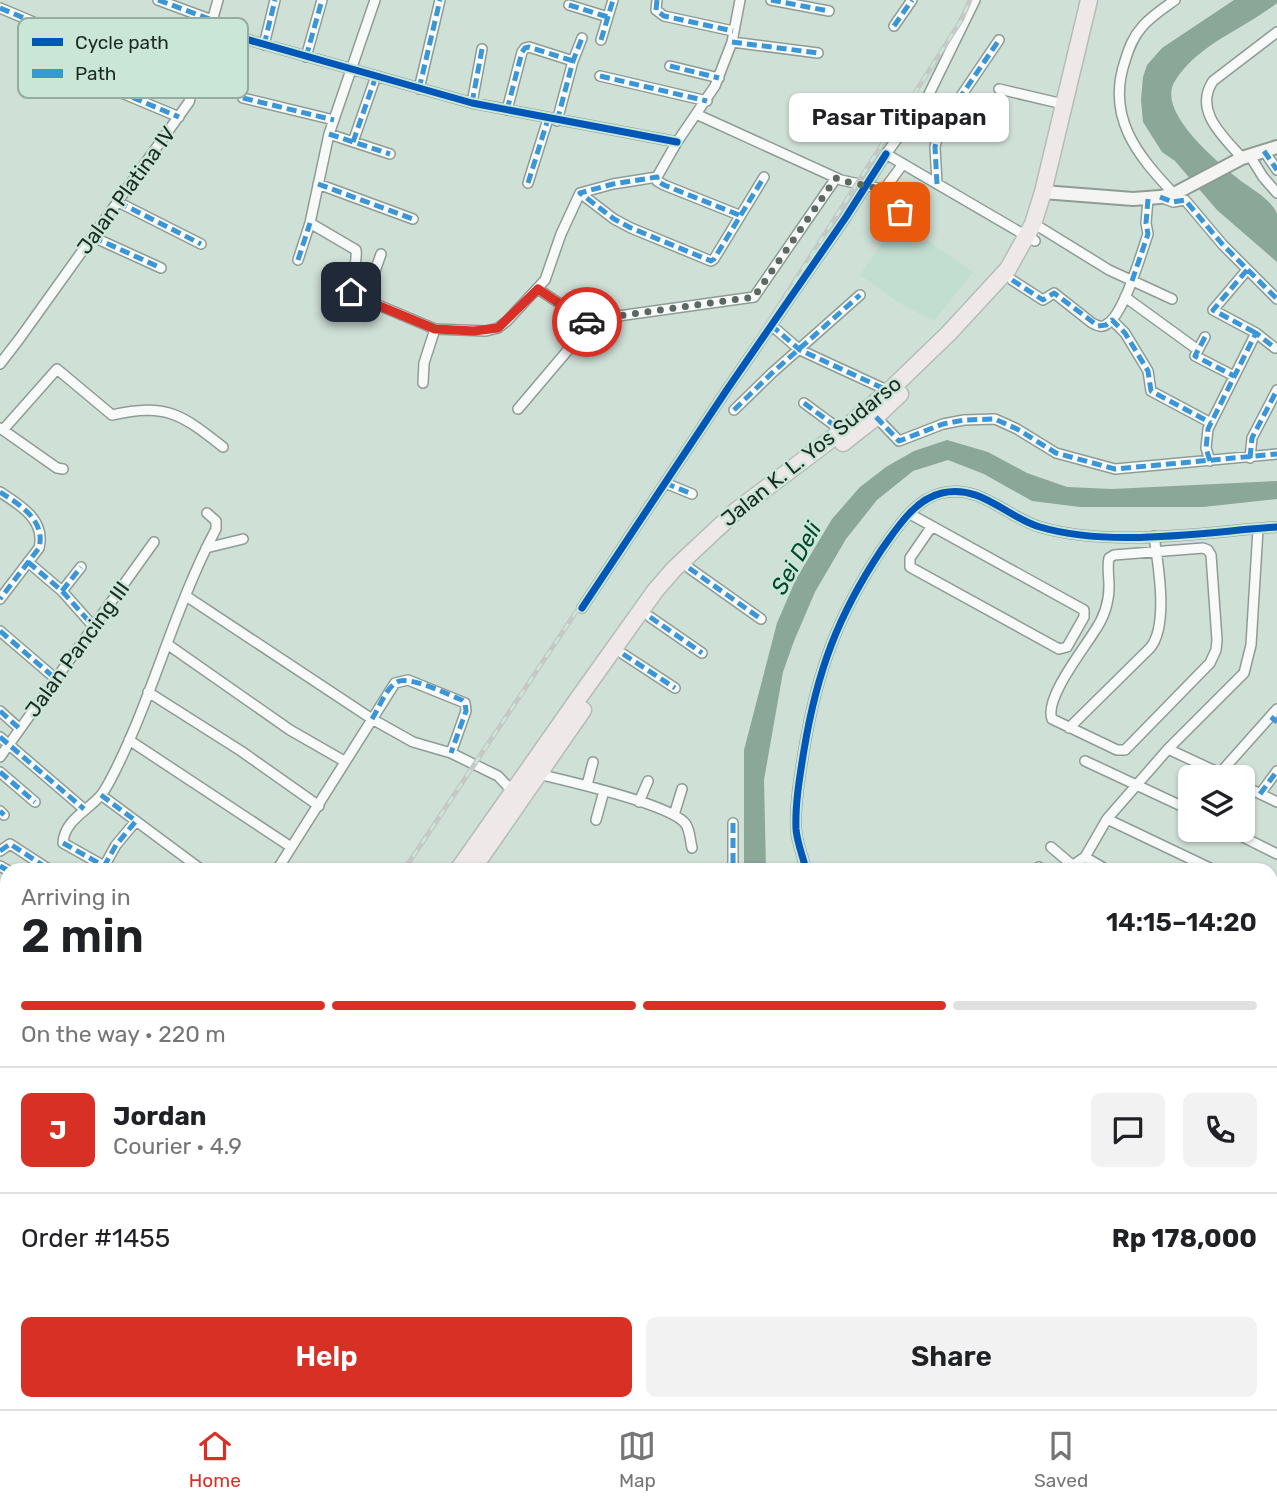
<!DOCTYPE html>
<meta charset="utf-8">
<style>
:root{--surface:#fff;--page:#f2f2f2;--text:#202124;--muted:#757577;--line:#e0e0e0;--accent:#d93025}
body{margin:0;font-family:Rubik,sans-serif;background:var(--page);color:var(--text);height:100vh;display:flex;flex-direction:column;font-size:26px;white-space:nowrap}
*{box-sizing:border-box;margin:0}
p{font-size:23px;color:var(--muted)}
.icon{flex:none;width:38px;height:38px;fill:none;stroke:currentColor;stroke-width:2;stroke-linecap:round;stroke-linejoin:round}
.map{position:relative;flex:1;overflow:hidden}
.drawer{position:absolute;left:0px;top:863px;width:1278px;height:548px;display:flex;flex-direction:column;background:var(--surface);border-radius:21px 21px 0 0;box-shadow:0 2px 5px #0004}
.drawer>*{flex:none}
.controls{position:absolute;left:1178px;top:765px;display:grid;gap:14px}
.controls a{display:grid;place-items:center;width:77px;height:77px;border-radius:10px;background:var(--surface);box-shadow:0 2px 5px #0004;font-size:35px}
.pin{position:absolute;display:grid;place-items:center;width:60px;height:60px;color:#fff;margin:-30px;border-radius:14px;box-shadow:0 4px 10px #0006}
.courier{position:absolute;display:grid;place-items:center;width:70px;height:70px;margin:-35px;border:5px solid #d93025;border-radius:50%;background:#fff;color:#222;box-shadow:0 2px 9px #0007}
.bubble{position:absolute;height:49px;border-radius:10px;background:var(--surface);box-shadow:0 2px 5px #0004;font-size:23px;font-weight:600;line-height:49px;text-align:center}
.overview em{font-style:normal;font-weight:600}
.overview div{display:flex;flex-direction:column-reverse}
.overview{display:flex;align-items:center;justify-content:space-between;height:119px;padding:0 21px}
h1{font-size:46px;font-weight:600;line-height:52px}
.bar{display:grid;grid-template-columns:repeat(4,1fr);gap:10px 7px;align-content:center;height:84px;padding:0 21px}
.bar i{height:9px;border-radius:5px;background:var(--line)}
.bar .active{background:var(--accent)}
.bar p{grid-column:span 4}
.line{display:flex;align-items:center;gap:18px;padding:0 21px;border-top:2px solid var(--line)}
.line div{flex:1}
.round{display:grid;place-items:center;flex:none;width:74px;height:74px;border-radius:10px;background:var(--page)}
.button{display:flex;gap:14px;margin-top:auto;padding:14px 21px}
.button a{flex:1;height:80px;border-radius:10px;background:var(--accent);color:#fff;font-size:28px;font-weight:600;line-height:80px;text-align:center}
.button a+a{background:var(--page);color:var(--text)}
.menu{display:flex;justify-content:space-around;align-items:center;height:98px;border-top:2px solid var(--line);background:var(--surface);font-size:19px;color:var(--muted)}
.menu a{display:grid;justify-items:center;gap:4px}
.menu .active{color:var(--accent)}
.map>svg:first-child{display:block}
</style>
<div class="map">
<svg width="1277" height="1409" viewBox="0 0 1277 1409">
<rect width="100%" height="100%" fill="#cfe0d7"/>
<path fill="#c2ded0" d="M 898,220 L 973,272 L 934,321 L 901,304 L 860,275 Z"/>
<path fill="#8aa798" d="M 1234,0 L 1277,0 L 1277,3 C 1244,29 1198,44 1175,81 C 1155,112 1220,164 1241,181 C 1252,189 1273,201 1277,214 C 1277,225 1277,250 1277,262 L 1217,210 L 1175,161 L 1162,152 L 1143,122 L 1141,100 L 1143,77 L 1147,65 L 1162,48 Z
M 947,440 L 988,452 L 1027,473 L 1067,487 L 1112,489 L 1277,481 L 1277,499 L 1203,507 L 1080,507 L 1032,501 L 984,474 L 948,460 L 913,471 L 877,500 L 846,539 L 815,592 L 794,641 L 783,672 L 764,780 L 766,870 L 744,870 L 744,750 L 777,623 L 796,579 L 832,519 L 860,487 L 886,467 L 914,451 Z
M 345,1404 L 405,1404 L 399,1409 L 340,1409 Z"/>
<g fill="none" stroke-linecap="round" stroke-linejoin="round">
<g stroke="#8f9c96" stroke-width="12">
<path id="minor" d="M 158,0 L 212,20
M 375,0 L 329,134 L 310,223 L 356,250 C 358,265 349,280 352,294 L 435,329
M 657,0 L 656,10 L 664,16 L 733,31
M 771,0 L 829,11
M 975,0 L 928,96 L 886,154 L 1035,241
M 569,5 L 608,17
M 0,8 L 193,89
M 894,26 L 912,0
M 210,29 L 472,103 L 677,142
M 601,40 L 613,0
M 732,42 L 818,53
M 264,45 L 275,0
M 306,57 L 322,0
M 670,66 L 719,78
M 600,76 L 707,101
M 91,80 L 179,117
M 419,89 L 440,0
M 999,89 L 1063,104
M 243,98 L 334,120
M 472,103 L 482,49
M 507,110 L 522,52 L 525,48 L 529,47 L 573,61
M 696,114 L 841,180 L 878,188 L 895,200 L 900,212
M 557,121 L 573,61 L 582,38
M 329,134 L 390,154
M 353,142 L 376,76
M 1264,151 L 1277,170
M 1250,156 L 1263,177 L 1277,193
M 1242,158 C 1224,137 1193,111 1213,81 L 1277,32
M 657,177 L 613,184 L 580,193 L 614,219 L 631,228 L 711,261 L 714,259 L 764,177
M 657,177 L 677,142 L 715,86 L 732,42 L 740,0
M 657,177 L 657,181 L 664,185 L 739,215
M 528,183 L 548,119
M 318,184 L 413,219
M 937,184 L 935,147 L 940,127 L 999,40
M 883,191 L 903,164
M 1174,194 C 1137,155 1106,117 1125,61 C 1129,48 1133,37 1142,27 C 1150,17 1164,8 1175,0
M 1160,197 L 1173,202 L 1185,200 L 1223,245 L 1277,299
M 118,202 L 201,244
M 1041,228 L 1109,270 L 1172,299
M 93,237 L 161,268
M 298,260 L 310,223
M 1247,270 L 1213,310 L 1256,333
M 1012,280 L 1043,300 L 1054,293 L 1092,323 C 1098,326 1102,328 1107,324 C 1124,314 1141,254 1148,234 L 1146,223 L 1148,199
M 538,289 L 590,324
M 1125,297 L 1198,350
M 365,300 L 381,254
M 1112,320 L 1125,333 L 1148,371 L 1151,391 L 1211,423
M 771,325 L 800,350 L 889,391
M 1205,337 L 1195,356 L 1234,376
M 0,364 L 20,338 L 189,102 L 218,0
M 423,383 L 424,363 L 435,329 L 486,331 L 498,328 L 507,321 L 545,280 L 561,234 L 580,193
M 804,403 L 842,431
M 518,409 L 590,324 L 611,317 L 754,297 L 836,178
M 734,410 L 772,373 L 860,295
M 876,417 L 899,441 L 943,424 L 964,420 L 995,419 L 1017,429 L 1056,453 L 1115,469 L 1277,454
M 0,428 L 57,468 L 63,469
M 3,430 L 57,369 L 112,415 C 167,403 181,414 223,447
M 1250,458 L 1252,438 L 1277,390
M 1210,461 L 1206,448 L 1208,429 L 1256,333 L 1275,348
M 665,483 L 692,494
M 0,492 C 20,505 46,520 39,548 L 0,599
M 910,514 L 1084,610 L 1084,617 L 1067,647 L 1059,649 L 910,567 L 910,558 L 932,526
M 206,548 L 243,539
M 1203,548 L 1208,550 L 1211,555 L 1217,640 L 1216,650 L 1210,663 L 1125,750 L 1117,750 L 1052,719 C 1044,699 1083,650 1094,632 C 1104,618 1109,603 1109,586 C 1109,576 1107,567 1109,558 L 1114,555 Z
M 28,562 L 62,591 L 94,627
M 689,568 L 761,619
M 62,591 L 81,567
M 186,596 L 372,719 L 413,742 L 451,753 L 498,776 L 514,793
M 582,608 L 726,391 L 846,217 L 886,154
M 650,617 L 702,653
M 0,631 L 56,679
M 167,644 L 290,730 L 344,761
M 623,654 L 675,688
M 148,692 L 241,751 L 319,806
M 0,711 L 20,729
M 1069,728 L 1150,648 C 1169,626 1158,564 1154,536
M 0,737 L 84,809
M 129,740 L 291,847
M 1168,749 L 1228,777
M 0,757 L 154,542
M 1085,761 L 1190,810
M 0,772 L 35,802
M 1220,773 L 1277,709
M 538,774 C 568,781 665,803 684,822 C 690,828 690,840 692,848
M 587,785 L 593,762
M 1242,785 L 1277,802
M 1260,794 L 1277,771
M 101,795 L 202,870
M 639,802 L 648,781
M 0,811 L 4,815
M 674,815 L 682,789
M 1107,819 L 1214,870
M 596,820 L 604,791
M 733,823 L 733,870
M 1229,830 L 1277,854
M 1051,847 L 1071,864
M 0,851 L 10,844 L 47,868
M 1085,857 L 1107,870
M 0,866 L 7,870
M 104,866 L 63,843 C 64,820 89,810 102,794 C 107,787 111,779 115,771 C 154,693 175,606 216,529 L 216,521 L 207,513
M 1039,867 L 1043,870
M 102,870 L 116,845 L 136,821
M 277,870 L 395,683 L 408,680 L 465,703 L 466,711 L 451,753
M 806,870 C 803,856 797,843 796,829 C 795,803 800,775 804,750 C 817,671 838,615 882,549 C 897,528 915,499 942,493 C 981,484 1006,517 1040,527 C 1111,548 1203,532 1277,527
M 1066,870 L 1085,857 L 1107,819 L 1168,749 L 1244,673 L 1251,645 L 1258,529
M 1270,896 L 1277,899
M 6,911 L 7,914
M 1270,933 L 1277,925
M 0,947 L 7,951
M 1270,950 L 1277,941
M 0,1034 L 7,1039
M 1270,1037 L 1277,1037
M 0,1099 L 7,1072
M 0,1216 L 7,1182
M 0,1340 L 7,1341
M 156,1404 L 167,1409
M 826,1404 L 838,1409
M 931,1404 L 942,1409
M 1177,1404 L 1177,1409
M 58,1409 L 61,1404
M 329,1409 L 334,1404
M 429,1409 L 436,1404
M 780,1409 L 784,1404
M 875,1409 L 877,1404
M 998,1409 L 1001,1404
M 1010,1409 L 1012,1404
M 1101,1409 L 1102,1404
M 1205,1409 L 1205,1404"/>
</g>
<g stroke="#8f9c96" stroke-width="16">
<path id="secondary" d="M 1043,192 L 1133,199 L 1160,197 L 1174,194 L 1242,158 L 1277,147
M 0,1216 L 7,1219"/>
</g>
<g stroke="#b4bdb8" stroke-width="19">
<path id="trunk" d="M 843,443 L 876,417 L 900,394
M 458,870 L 580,696 L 655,591 L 674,569 L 736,511 L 842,431 L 889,391 L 949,333 L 1008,269 L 1033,224 L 1043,192 L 1089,0
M 472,870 L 583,710
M 243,1409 L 246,1404"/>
</g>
<use href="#minor" stroke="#f8faf9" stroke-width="9"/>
<use href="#secondary" stroke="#f4f4f2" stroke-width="12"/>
<use href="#trunk" stroke="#eee8e8" stroke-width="16"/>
<g stroke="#c4c8c6" stroke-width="5">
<path id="rail" d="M 404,870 L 754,345 L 962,19 L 970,0
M 53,1409 L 56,1404"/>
</g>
<use href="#rail" stroke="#c9e6d7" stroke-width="2.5" stroke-dasharray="8" stroke-linecap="butt"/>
<path stroke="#3a96d6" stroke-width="5" stroke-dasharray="10 5" stroke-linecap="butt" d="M 158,0 L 212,20
M 657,0 L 656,10 L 664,16 L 733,31
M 771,0 L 829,11
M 569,5 L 608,17
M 0,8 L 193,89
M 894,26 L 912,0
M 601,40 L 613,0
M 732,42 L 818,53
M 264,45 L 275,0
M 306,57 L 322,0
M 670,66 L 719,78
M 600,76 L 707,101
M 91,80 L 179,117
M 419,89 L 440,0
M 243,98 L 334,120
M 472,103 L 482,49
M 507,110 L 522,52 L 525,48 L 529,47 L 573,61
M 557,121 L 573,61 L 582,38
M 329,134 L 390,154
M 353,142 L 376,76
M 1264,151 L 1277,170
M 528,183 L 548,119
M 318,184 L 413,219
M 937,184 L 935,147 L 940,127 L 999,40
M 1160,197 L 1173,202 L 1185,200 L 1223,245 L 1277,299
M 118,202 L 201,244
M 739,215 L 664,185 L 657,181 L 657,177 L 613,184 L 580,193 L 614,219 L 631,228 L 711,261 L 714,259 L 764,177
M 93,237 L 161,268
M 298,260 L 310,223
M 1247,270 L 1213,310 L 1256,333
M 1012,280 L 1043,300 L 1054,293 L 1098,326 L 1106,325 L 1112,320 L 1125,333 L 1148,371 L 1151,391 L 1211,423
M 1132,281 L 1148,234 L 1146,223 L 1148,199
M 538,289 L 590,324
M 771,325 L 800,350 L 889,391
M 1205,337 L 1195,356 L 1234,376
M 804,403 L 842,431
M 734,410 L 772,373 L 860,295
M 876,417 L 899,441 L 943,424 L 964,420 L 995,419 L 1017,429 L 1056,453 L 1115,469 L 1277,454
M 1250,458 L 1252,438 L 1277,390
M 1210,461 L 1206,448 L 1208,429 L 1256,333 L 1275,348
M 665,483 L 692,494
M 0,492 C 20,505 46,520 39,548 L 0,599
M 28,562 L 62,591 L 94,627
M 689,568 L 761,619
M 62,591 L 81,567
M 650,617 L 702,653
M 0,631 L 56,679
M 623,654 L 675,688
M 0,711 L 20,729
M 1271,717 L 1277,722
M 372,719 C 379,708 386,688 397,682 C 409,675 449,695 462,700 L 465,703 L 466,711 L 451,753
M 0,737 L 84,809
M 0,772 L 35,802
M 1260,794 L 1277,771
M 101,795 L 136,821 L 116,845 L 102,870
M 0,811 L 4,815
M 733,823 L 733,870
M 63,843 L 104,866
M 0,851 L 10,844 L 47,868
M 0,866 L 7,870
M 192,870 L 195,866
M 6,911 L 7,914
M 0,947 L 7,951
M 1270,950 L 1277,941
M 0,1034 L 7,1039
M 0,1340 L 7,1341
M 156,1404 L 167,1409
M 1177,1404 L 1177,1409
M 58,1409 L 61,1404
M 329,1409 L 334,1404
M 1010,1409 L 1012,1404
M 1101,1409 L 1102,1404
M 1205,1409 L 1205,1404"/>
<g stroke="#c9e6d7" stroke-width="11">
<path id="cycleway" d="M 210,29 L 472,103 L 677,142
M 582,608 L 726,391 L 846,217 L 886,154
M 806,870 C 803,856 797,843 796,829 C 795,803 800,775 804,750 C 817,671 838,615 882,549 C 897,528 915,499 942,493 C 981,484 1006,517 1040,527 C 1111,548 1203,532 1277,527"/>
</g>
<use href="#cycleway" stroke="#0057b8" stroke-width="7"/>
</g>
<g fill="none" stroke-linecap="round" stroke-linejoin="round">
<path stroke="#5b6962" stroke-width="7" stroke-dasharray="0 12.6" d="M 587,322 L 590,324 L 611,317 L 754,297 L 836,178 C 859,188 891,182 900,212"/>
<path stroke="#d93025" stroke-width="9" d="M 351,292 L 365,300 L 435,329 L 474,331 L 498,328 L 538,289 L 587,322"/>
</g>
<g text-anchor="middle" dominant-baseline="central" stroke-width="5" stroke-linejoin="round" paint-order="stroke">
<g font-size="21" fill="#1d2923" stroke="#c9e6d7">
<text transform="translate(126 190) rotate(-54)">Jalan Platina IV</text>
<text transform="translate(811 451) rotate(-39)">Jalan K. L. Yos Sudarso</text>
<text transform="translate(77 649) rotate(-54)">Jalan Pancing III</text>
</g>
<g font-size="23" font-style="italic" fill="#01472f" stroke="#c9e6d7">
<text transform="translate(796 558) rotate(-61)">Sei Deli</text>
</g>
</g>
<rect x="18" y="18" width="230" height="80" rx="10" fill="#c9e6d7" stroke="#95ada1" stroke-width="2"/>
<rect x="32" y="38" width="31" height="8" fill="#0057b8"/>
<rect x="32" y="69" width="31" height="9" fill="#3a96d6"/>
<g font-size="19" fill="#1d2923">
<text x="75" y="49">Cycle path</text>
<text x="75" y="80">Path</text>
</g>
</svg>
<div class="controls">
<a><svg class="icon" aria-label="layers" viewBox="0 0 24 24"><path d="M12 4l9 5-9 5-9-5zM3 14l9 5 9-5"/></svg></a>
</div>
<div class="pin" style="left:900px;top:212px;background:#ea580c"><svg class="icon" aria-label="bag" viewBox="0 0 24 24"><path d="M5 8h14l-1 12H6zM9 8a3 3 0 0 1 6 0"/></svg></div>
<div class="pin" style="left:351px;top:292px;background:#1f2937"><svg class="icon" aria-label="home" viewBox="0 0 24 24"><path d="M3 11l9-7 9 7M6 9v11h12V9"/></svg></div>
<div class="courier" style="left:587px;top:322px"><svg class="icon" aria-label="car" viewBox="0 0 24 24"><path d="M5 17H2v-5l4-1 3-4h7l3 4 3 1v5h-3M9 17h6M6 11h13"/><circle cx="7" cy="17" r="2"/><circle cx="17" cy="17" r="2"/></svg></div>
<div class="bubble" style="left:789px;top:93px;width:220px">Pasar Titipapan</div>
<section class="drawer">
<div class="overview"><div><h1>2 min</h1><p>Arriving in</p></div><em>14:15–14:20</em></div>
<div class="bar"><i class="active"></i><i class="active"></i><i class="active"></i><i></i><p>On the way · 220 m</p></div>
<div class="line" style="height:126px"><b class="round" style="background:var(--accent);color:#fff">J</b><div><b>Jordan</b><p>Courier · 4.9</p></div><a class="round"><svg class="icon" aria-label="chat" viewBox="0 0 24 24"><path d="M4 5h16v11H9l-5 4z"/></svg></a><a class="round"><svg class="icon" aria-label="phone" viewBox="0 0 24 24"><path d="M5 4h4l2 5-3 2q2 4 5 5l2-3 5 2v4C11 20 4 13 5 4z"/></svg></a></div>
<div class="line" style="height:91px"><div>Order #1455</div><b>Rp 178,000</b></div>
<div class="button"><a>Help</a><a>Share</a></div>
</section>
</div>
<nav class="menu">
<a class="active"><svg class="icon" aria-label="home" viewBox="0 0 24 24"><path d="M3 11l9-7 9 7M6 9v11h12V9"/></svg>Home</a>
<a><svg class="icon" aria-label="map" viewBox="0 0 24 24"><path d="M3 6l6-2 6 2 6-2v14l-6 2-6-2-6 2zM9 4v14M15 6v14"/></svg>Map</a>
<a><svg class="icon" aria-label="saved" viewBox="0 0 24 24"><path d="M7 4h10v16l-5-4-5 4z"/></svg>Saved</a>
</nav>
